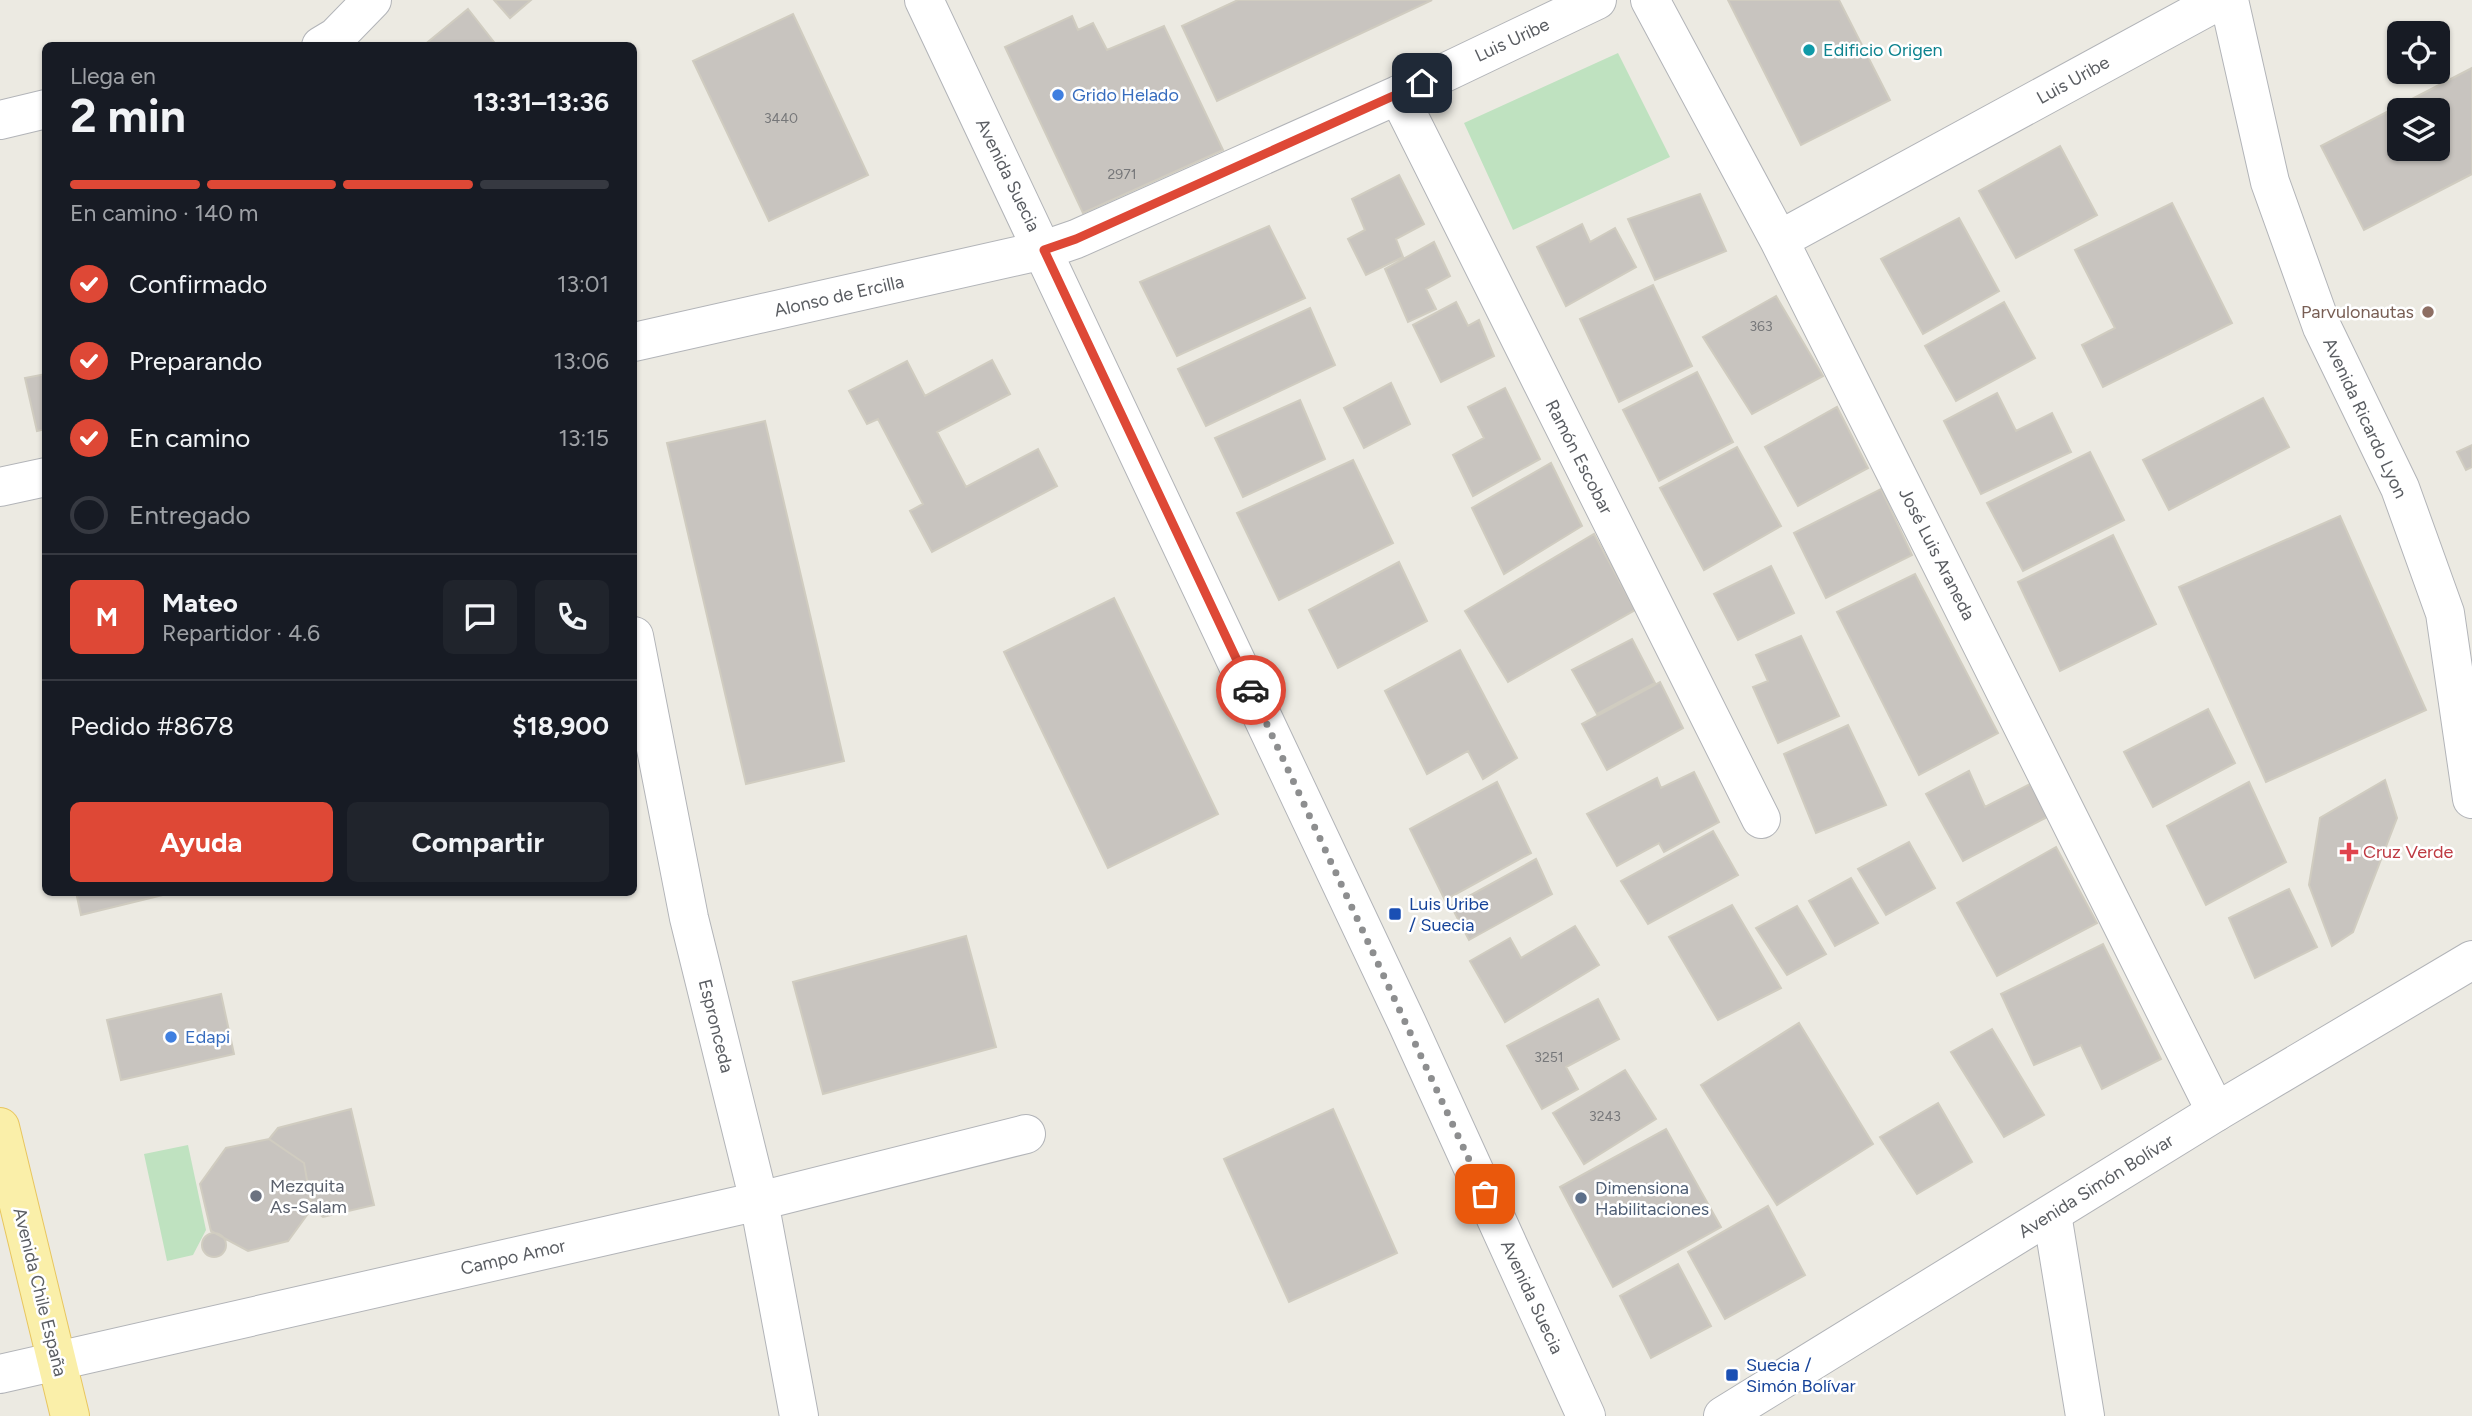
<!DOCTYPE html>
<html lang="es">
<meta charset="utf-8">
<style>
:root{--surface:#171b24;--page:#20242c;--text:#f1f3f6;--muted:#9ea1a6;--line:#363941;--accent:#de4836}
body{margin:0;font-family:Figtree,sans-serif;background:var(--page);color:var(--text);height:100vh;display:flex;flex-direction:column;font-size:26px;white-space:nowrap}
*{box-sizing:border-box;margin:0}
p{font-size:23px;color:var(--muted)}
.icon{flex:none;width:38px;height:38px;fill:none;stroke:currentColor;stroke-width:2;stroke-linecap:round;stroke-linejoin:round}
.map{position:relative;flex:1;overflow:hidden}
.panel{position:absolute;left:42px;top:42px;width:595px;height:854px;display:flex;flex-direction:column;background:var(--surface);border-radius:10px;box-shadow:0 2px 5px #0004}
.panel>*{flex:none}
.fabs{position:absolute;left:2387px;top:21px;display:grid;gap:14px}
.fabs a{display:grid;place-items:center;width:63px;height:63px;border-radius:10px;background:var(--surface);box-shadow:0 2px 5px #0004;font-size:35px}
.pin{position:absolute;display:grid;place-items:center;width:60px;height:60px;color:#fff;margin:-30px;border-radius:14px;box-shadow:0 4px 10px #0006}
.courier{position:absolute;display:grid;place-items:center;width:70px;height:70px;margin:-35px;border:5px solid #de4836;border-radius:50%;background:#fff;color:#222;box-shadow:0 2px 9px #0007}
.headline em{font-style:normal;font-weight:700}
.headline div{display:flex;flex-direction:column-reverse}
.headline{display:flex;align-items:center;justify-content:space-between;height:119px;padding:0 28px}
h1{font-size:46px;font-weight:700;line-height:52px}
.bar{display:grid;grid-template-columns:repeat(4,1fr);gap:10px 7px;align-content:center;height:84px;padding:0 28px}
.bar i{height:9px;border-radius:5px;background:var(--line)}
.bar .current{background:var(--accent)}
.bar p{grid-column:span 4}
.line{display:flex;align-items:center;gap:18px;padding:0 28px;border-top:2px solid var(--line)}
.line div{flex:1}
.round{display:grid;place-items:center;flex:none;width:74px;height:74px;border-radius:10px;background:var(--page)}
ol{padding:0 28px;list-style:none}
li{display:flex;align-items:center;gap:21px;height:77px}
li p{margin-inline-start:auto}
li .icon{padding:7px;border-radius:50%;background:var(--accent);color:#fff;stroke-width:4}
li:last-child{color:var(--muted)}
li i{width:38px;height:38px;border:4px solid var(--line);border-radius:50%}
.cta{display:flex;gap:14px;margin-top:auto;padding:14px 28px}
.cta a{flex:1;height:80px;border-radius:10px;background:var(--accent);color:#fff;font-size:28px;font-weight:700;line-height:80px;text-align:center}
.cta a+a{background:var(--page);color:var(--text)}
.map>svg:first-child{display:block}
</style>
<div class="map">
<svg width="2472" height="1416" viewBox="0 0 2472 1416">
<rect width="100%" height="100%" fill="#eceae2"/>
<path fill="#bfe2c0" d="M 1618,53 L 1670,157 L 1513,230 L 1464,123 Z
M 188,1145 L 206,1230 L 193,1255 L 167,1261 L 144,1154 Z"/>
<path fill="#c8c4bf" stroke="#d0ccc0" stroke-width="2" fill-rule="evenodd" d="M 494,0 L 531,0 L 510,18 Z
M 1238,0 L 1432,0 L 1217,101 L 1182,26 Z
M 1728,0 L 1839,0 L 1890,100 L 1801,145 Z
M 468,9 L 497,46 L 423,46 Z
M 793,14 L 868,175 L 769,221 L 693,61 Z
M 1072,16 L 1078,30 L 1093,23 L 1107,50 L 1164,26 L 1223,150 L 1083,213 L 1005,47 Z
M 2472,68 L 2472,174 L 2364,230 L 2321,146 ZM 2399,110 L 2438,110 L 2438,149 L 2399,149 Z
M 2060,146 L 2097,215 L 2016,258 L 1979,191 Z
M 1399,175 L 1424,224 L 1396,239 L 1403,257 L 1366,275 L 1348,239 L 1365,230 L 1352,199 Z
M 1700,194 L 1726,251 L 1655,280 L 1628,219 Z
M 2172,203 L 2232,323 L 2103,387 L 2082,345 L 2115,328 L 2075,250 Z
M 1959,218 L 1999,291 L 1923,334 L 1881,259 Z
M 1582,224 L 1590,242 L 1615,228 L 1636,267 L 1566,306 L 1537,247 Z
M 1269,226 L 1305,298 L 1177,356 L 1140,282 Z
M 1434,242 L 1450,276 L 1426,289 L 1436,309 L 1408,322 L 1385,269 Z
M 1653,285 L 1692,366 L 1619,402 L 1580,319 Z
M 1776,296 L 1823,376 L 1752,414 L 1703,337 Z
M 1456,302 L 1468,326 L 1479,320 L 1494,356 L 1441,382 L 1413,325 Z
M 2004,302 L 2035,358 L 1956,401 L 1925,346 Z
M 1310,308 L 1335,365 L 1206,426 L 1178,369 Z
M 992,360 L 1010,394 L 937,432 L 966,487 L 1038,449 L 1057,486 L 932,552 L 910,511 L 923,504 L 878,419 L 867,424 L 849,391 L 907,361 L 925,396 Z
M 1697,372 L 1733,442 L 1659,481 L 1623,410 Z
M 46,374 L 46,429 L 37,431 L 25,378 Z
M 1391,383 L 1410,424 L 1364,448 L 1344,408 Z
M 1505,388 L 1540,459 L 1473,496 L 1453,455 L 1484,438 L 1468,407 Z
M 1997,393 L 2016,431 L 2052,413 L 2071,452 L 1981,494 L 1944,421 Z
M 2263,398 L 2289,447 L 2169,510 L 2143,460 Z
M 1300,400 L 1325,459 L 1243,497 L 1215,438 Z
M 1837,407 L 1868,468 L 1798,506 L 1765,447 Z
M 765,421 L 844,761 L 746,784 L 667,443 Z
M 2472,445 L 2472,467 L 2466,470 L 2457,452 Z
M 1737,447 L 1781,526 L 1704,570 L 1660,488 Z
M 2090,452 L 2124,520 L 2023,571 L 1987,503 Z
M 1353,460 L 1393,543 L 1279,600 L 1237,513 Z
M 1551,463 L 1582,526 L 1504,574 L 1472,508 Z
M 1881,489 L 1912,555 L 1826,598 L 1794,533 Z
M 2340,516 L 2426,710 L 2266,782 L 2179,587 Z
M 1594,534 L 1635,610 L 1508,682 L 1465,611 Z
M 2113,535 L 2156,624 L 2060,671 L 2018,582 Z
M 1399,562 L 1427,621 L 1338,668 L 1309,610 Z
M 1771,566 L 1794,613 L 1738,640 L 1714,594 Z
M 1915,574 L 1998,733 L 1919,775 L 1837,612 Z
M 1114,598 L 1218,814 L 1108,868 L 1004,652 Z
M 1801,636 L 1839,716 L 1778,743 L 1753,687 L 1768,681 L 1756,655 Z
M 1632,639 L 1655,683 L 1597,714 L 1572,670 Z
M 1460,650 L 1517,758 L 1483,779 L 1468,751 L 1427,774 L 1385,691 Z
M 1660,682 L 1683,728 L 1607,770 L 1582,724 Z
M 2208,709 L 2235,763 L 2153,807 L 2124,752 Z
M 1848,725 L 1886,805 L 1816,833 L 1784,754 Z
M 1969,771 L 1985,807 L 2030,784 L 2049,816 L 1963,861 L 1926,794 Z
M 1694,772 L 1719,822 L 1664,852 L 1659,843 L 1617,866 L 1587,814 L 1657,778 L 1661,788 Z
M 2385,780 L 2397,818 L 2353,932 L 2332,946 L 2309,885 L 2320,818 Z
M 1497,782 L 1531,853 L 1445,900 L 1410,829 Z
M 2249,782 L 2286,862 L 2206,905 L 2167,826 Z
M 1713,831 L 1738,875 L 1648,924 L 1621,881 Z
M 1909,842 L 1935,888 L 1886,915 L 1858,869 Z
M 2056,847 L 2097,923 L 1997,976 L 1957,903 Z
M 1536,859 L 1552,894 L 1469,940 L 1451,906 Z
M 1851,878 L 1878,923 L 1835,946 L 1809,901 Z
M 2289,889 L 2317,947 L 2255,978 L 2229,918 Z
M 76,892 L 175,892 L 81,915 Z
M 1732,905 L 1781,988 L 1718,1020 L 1669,937 Z
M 1797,906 L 1826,954 L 1787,975 L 1756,928 Z
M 1575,926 L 1599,965 L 1505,1022 L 1470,961 L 1510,938 L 1521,958 Z
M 966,936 L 996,1047 L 823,1094 L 793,982 Z
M 2103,944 L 2161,1059 L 2102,1089 L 2081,1045 L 2034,1065 L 2001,994 Z
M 221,994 L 234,1054 L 121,1080 L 107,1020 Z
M 1598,999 L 1619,1039 L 1566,1067 L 1578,1089 L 1542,1109 L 1507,1046 Z
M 1799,1023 L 1873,1144 L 1777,1205 L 1701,1085 Z
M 1992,1029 L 2044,1115 L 2004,1137 L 1951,1052 Z
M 1625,1070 L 1656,1119 L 1584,1164 L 1553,1113 Z
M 1938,1103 L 1972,1162 L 1917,1194 L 1880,1137 Z
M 351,1109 L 374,1205 L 323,1217 L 312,1208 L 304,1163 L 269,1139 L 278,1128 Z
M 1333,1109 L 1397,1253 L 1289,1302 L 1224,1159 Z
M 1666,1129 L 1721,1227 L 1613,1287 L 1560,1187 Z
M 269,1139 L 304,1163 L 312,1208 L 288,1241 L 248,1251 L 211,1231 L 200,1184 L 226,1148 Z
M 1768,1206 L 1805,1275 L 1725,1319 L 1688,1252 Z
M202 1245a12 12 0 1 1 24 0a12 12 0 1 1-24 0Z
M 1678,1264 L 1711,1326 L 1651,1358 L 1620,1296 Z"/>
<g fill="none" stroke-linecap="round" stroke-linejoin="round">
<g stroke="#b2b4b8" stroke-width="40">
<path id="minor" d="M 1650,0 L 1779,240 L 2216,1112
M 321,46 L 336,37 L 372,0
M 1398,95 L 1761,819
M 0,120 L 46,109
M 1779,240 L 2220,0
M 634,342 L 1044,250 L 1076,239 L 1398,95 L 1597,0
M 0,487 L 46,477
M 634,636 L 689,918 L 759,1201 L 799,1416
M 2052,1214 L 2085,1416
M 0,1374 L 759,1201 L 1026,1134"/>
</g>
<g stroke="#b2b4b8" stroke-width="40">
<path id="tertiary" d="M 924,0 L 1406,1021 L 1586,1416
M 2229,0 L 2270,182 L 2322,327 L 2400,488 L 2445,613 L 2472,799
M 1723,1416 L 2216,1112 L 2472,960"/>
</g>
<g stroke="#e8c65f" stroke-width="40">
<path id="primary" d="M 0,1127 L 70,1416"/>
</g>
<use href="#minor" stroke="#fff" stroke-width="38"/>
<use href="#tertiary" stroke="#fff" stroke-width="38"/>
<use href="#primary" stroke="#faefa9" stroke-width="38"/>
</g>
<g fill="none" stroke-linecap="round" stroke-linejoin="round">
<path stroke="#8d8e8f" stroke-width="7" stroke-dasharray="0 12.6" d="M 1251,690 L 1485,1194"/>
<path stroke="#de4836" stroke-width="9" d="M 1251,690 L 1044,250 L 1076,239 L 1422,83"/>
</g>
<circle fill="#0f9aa8" stroke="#fff" stroke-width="2.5" cx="1809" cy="50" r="7"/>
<g fill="#3f7fe0" stroke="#fff" stroke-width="2.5">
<circle cx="1058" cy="95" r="7"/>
<circle cx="171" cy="1037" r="7"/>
</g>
<circle fill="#8d6e63" stroke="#fff" stroke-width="2.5" cx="2428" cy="312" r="7"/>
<path fill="#e0444e" stroke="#fff" stroke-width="2.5" d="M2345.5 841.5h7v7h7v7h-7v7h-7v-7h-7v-7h7z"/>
<g fill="#1a4fb4" stroke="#fff" stroke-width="2.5">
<rect x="1388" y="907" width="14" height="14" rx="3.5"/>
<rect x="1725" y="1368" width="14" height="14" rx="3.5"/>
</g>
<circle fill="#6b7280" stroke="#fff" stroke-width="2.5" cx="256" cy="1196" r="7"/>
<circle fill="#5c6f8a" stroke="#fff" stroke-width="2.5" cx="1581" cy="1198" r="7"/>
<g text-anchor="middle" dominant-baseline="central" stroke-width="5" stroke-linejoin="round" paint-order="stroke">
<g font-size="14" fill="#767779">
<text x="781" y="118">3440</text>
<text x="1122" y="174">2971</text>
<text x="1761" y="326">363</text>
<text x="1549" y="1057">3251</text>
<text x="1605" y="1116">3243</text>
</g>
<g font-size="18" fill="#5a5d62" stroke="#fff">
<text transform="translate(1512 40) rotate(-25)">Luis Uribe</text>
<text transform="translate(2073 80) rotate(-29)">Luis Uribe</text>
<text transform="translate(1008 175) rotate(64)">Avenida Suecia</text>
<text transform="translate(839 296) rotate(-13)">Alonso de Ercilla</text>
<text transform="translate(2365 418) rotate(65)">Avenida Ricardo Lyon</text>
<text transform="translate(1579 457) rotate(63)">Ramón Escobar</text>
<text transform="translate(1937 554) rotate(63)">José Luis Araneda</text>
<text transform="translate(716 1026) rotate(76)">Espronceda</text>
<text transform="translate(2096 1186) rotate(-32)">Avenida Simón Bolívar</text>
<text transform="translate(513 1257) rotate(-13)">Campo Amor</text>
<text transform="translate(40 1292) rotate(76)">Avenida Chile España</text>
<text transform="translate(1532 1297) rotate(65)">Avenida Suecia</text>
</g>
<g font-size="18" fill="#0d838f" stroke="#fff" text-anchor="start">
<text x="1823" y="50">Edificio Origen</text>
</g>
<g font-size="18" fill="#366cbe" stroke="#fff" text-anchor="start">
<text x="1072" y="95">Grido Helado</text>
<text x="185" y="1037">Edapi</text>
</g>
<g font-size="18" fill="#785e54" stroke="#fff" text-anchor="end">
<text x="2414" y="312">Parvulonautas</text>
</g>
<g font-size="18" fill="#be3a42" stroke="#fff" text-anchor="start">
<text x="2363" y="852">Cruz Verde</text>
</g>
<g font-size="18" fill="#164399" stroke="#fff" text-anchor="start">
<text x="1409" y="904">Luis Uribe<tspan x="1409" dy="21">/ Suecia</tspan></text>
<text x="1746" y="1365">Suecia /<tspan x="1746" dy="21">Simón Bolívar</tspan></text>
</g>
<g font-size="18" fill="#5b616d" stroke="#fff" text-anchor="start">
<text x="270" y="1186">Mezquita<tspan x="270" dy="21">As-Salam</tspan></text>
</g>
<g font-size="18" fill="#4e5e75" stroke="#fff" text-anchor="start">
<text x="1595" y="1188">Dimensiona<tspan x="1595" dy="21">Habilitaciones</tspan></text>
</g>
</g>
</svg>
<div class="fabs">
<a><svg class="icon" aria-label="locate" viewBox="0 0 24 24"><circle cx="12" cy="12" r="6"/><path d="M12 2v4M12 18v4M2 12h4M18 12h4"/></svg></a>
<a><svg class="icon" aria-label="layers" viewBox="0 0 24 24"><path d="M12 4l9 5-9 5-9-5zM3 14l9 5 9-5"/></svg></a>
</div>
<div class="pin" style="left:1485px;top:1194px;background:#ea580c"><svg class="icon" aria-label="bag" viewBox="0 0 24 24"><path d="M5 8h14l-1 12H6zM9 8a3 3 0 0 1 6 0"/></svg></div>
<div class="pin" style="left:1422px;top:83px;background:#1f2937"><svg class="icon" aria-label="home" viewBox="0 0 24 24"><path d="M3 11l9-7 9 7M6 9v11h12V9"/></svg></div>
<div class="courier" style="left:1251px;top:690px"><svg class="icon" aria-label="car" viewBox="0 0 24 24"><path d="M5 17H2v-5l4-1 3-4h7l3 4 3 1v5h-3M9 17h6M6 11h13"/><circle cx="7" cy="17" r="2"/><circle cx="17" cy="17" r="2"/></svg></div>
<section class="panel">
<div class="headline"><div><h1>2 min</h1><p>Llega en</p></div><em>13:31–13:36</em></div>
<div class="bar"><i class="current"></i><i class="current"></i><i class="current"></i><i></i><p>En camino · 140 m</p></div>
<ol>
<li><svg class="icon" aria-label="check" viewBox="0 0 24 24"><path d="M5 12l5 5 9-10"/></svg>Confirmado<p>13:01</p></li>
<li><svg class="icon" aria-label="check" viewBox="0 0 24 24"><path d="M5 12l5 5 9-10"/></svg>Preparando<p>13:06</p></li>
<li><svg class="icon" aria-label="check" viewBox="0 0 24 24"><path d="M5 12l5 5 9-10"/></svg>En camino<p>13:15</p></li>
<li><i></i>Entregado</li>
</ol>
<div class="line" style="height:126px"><b class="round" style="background:var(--accent);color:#fff">M</b><div><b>Mateo</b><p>Repartidor · 4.6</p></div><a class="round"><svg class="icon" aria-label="chat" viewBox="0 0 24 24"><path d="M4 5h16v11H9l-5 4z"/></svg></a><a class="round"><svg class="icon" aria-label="phone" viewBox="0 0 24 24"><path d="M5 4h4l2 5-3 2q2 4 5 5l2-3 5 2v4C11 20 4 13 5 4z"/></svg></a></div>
<div class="line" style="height:91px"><div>Pedido #8678</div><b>$18,900</b></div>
<div class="cta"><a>Ayuda</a><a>Compartir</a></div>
</section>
</div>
